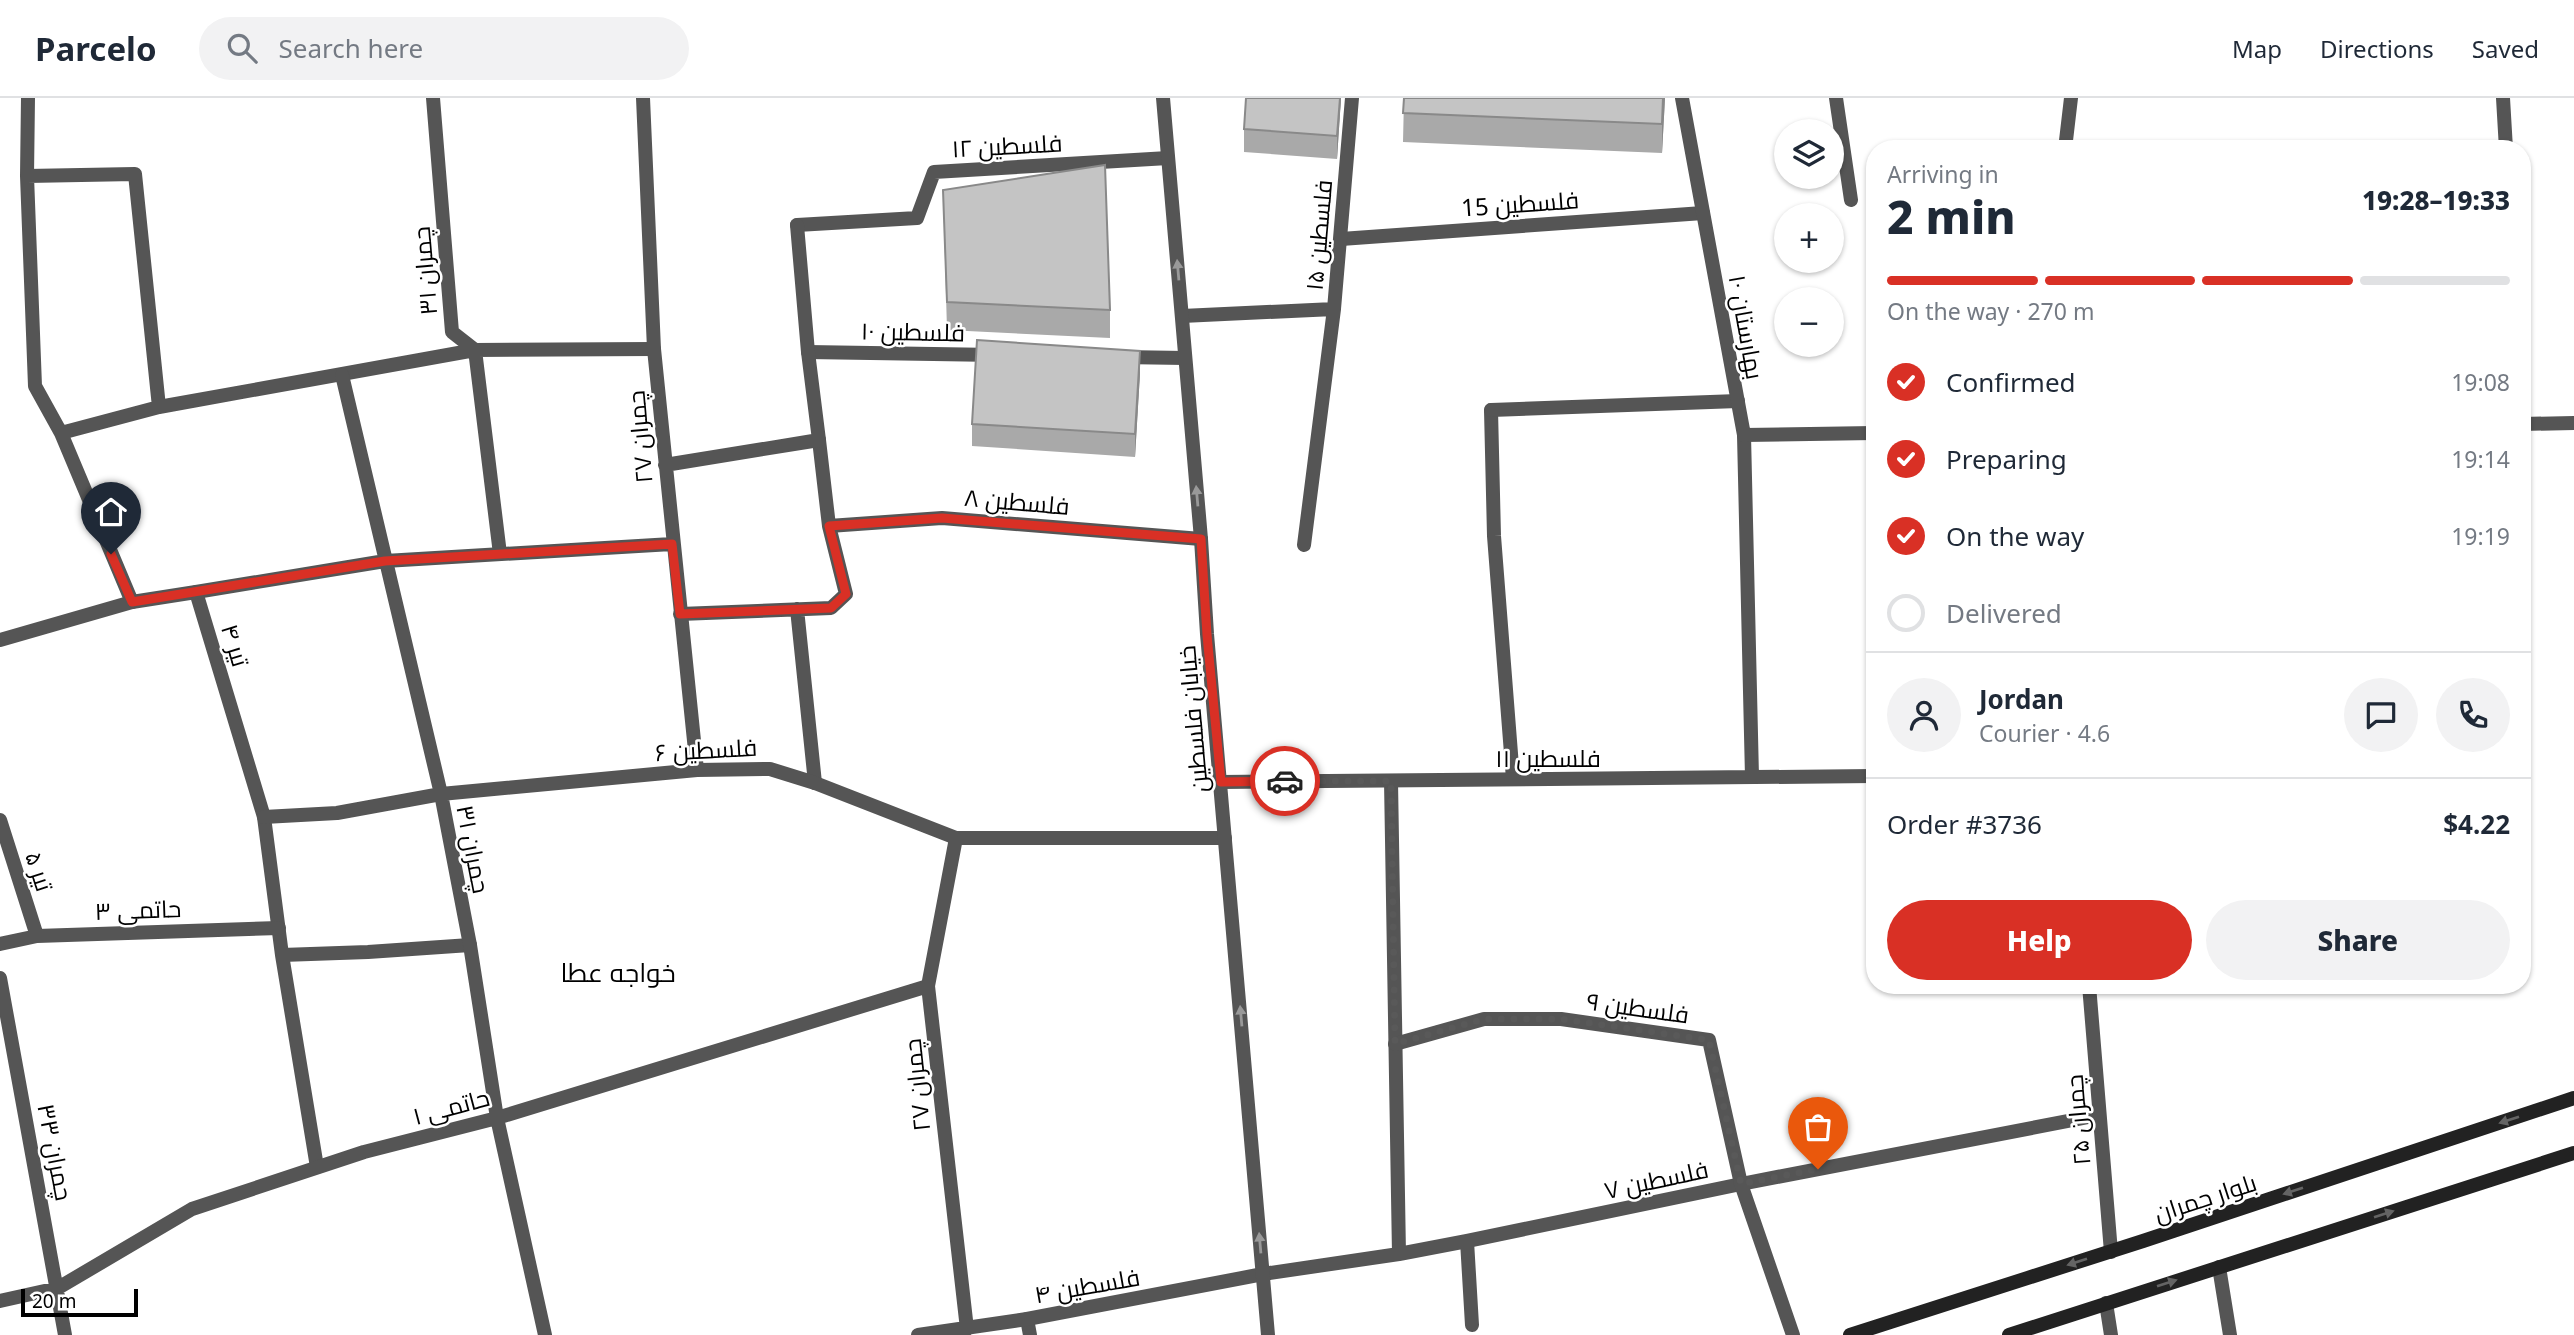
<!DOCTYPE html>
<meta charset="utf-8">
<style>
:root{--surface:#fff;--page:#f2f2f3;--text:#1f2937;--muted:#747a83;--line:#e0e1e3;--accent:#d93025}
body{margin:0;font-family:"Noto Sans",Cairo,sans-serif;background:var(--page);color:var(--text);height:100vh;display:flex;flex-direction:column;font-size:26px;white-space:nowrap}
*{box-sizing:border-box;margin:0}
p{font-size:23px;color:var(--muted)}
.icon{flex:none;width:38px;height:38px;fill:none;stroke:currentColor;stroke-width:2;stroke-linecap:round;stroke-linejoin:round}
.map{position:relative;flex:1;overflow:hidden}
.sheet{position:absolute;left:1866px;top:42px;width:665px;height:854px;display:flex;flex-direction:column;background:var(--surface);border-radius:28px;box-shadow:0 2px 5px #0004}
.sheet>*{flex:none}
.tools{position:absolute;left:1774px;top:21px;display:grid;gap:14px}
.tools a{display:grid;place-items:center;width:70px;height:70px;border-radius:50%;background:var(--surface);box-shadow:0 2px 5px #0004;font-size:35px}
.scale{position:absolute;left:21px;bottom:18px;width:117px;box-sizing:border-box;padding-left:7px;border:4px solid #000;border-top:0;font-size:19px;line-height:24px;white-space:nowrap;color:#000;-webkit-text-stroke:5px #fff;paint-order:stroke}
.pin{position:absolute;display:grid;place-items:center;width:60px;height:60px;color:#fff;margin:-72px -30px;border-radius:50% 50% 50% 0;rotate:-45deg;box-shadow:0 0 7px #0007}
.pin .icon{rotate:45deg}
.courier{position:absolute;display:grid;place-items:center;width:70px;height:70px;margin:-35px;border:5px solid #d93025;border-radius:50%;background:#fff;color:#222;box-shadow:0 2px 9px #0007}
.headline em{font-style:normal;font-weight:800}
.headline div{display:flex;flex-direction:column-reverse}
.headline{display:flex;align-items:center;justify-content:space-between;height:119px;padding:0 21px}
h1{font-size:46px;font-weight:800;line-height:52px}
.bar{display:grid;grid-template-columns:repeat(4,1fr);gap:10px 7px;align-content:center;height:84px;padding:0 21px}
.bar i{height:9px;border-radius:5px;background:var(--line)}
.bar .active{background:var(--accent)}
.bar p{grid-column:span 4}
.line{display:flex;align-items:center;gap:18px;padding:0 21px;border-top:2px solid var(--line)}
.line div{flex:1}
.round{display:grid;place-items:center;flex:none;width:74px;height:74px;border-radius:37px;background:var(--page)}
ol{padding:0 21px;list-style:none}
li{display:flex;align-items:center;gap:21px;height:77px}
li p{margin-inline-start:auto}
li .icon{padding:7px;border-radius:50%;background:var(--accent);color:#fff;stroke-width:4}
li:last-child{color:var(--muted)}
li i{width:38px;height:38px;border:4px solid var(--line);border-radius:50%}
.button{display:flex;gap:14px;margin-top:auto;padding:14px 21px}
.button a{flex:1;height:80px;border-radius:42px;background:var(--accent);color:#fff;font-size:28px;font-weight:800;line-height:80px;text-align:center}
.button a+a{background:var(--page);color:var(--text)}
header{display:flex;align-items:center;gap:42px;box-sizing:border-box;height:98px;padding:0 35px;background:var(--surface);border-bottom:2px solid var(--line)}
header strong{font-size:33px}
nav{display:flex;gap:38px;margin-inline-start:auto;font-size:24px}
.search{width:490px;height:63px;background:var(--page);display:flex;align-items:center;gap:18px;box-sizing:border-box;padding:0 24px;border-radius:38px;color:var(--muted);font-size:26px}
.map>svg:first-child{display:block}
</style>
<header>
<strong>Parcelo</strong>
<div class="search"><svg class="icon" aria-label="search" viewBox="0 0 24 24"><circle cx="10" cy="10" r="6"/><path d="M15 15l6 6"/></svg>Search here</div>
<nav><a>Map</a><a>Directions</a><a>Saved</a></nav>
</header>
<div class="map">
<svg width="2574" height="1237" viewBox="0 0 2574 1237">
<rect width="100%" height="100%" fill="#fff"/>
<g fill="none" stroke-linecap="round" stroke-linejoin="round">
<path stroke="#555" stroke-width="14" d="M 28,0 L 27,78 L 35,288 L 61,335 L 132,504 L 196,494 L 264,719 L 282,857 L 317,1069
M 433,0 L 452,234 L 475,252 L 500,456
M 1836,0 L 1851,102
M 2065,51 L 2071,0
M 27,78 L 135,76 L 159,309
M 797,127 L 917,120 L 934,74 L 1168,60
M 1341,141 L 1703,115
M 808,254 L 996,257
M 1121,259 L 1185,260
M 1491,312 L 1494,438 L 1513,681
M 61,335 L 159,309 L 475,252 L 654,251
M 829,428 L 942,420 L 1201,441
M 797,511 L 815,685
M 680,516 L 831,510 L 846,496 L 829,428 L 819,342
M 1391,683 L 1399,1156
M 282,857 L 368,854 L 470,847
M 1467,1143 L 1472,1227
M 1263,1176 L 1399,1156 L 1467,1143 L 1741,1086 L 2099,1017
M 2106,1205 L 2111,1237
M 1027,1221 L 1030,1237"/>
<path stroke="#555" stroke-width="14" d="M 643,0 L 654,251 L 697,672
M 2503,0 L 2506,51
M 1182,218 L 1334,211 L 1352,0
M 342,277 L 441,696 L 470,847 L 497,1020 L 545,1237
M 1491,312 L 1738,303
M 1744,337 L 1752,679
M 665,367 L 819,342 L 808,254 L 797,127
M 1304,447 L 1334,211
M 196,494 L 385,463 L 672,446
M 0,542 L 132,504
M 1221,684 L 1874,678
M 264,719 L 337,715 L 441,696 L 697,672 L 770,671 L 815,685 L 956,740 L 1225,740
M 0,722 L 37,838
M 956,740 L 928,888 L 967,1231
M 0,846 L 37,838 L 279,830
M 0,880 L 65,1237
M 1395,946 L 1484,921 L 1561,921 L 1709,942 L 1741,1086 L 1793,1237
M 2219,1169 L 2230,1237
M 0,1203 L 58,1190 L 192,1111 L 364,1054 L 497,1020 L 928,888
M 918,1237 L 1027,1221 L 1263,1176"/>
<path stroke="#555" stroke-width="14" d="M 1163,0 L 1201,441 L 1207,536 L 1268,1237
M 1682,0 L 1744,337 L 1874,335
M 2522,326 L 2574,325
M 2089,887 L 2111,1154"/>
<path stroke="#222" stroke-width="14" d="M 1850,1237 L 2143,1143 L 2574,1000
M 2009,1237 L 2574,1055"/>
</g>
<path fill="#a9a9a9" d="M 1341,0 L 1337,61 L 1244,54 L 1244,31 Z
M 1404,0 L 1665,0 L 1662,55 L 1403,44 Z
M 943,92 L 1110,212 L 1110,240 L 947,232 Z
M 1140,275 L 1135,359 L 972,348 L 972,326 Z"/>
<path fill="#898989" d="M 1340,0 L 1341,0 L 1337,61 L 1337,38 Z
M 1663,0 L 1665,0 L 1662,55 L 1662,26 Z
M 1140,253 L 1140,275 L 1135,359 L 1135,336 Z"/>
<path fill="#c4c4c4" stroke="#898989" stroke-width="2" d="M 1246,0 L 1340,0 L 1337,38 L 1244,31 Z
M 1404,0 L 1663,0 L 1662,26 L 1403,15 Z
M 1105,67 L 1110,212 L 947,204 L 943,92 Z
M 977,242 L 1140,253 L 1135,336 L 972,326 Z"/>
<defs><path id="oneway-solid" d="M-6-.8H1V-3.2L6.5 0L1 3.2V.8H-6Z" transform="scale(1.75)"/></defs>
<g fill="#999">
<use href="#oneway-solid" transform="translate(1178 172) rotate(-95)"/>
<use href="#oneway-solid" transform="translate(1197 398) rotate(-95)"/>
<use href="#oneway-solid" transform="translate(1241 918) rotate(-95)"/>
<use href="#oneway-solid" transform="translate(1260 1145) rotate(-95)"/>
</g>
<g fill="#646464">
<use href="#oneway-solid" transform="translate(2509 1022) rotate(162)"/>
<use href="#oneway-solid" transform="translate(2293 1093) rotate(162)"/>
<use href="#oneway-solid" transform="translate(2384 1116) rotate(-18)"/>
<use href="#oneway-solid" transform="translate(2077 1164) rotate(162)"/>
<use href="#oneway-solid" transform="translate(2167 1185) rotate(-18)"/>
</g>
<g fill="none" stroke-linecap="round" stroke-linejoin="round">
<path stroke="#595959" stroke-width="7" stroke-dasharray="0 12.6" d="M 1285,683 L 1391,683 L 1395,946 L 1484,921 L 1561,921 L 1709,942 L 1741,1086 L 1818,1071"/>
<path stroke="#d93025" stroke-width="9" d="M 111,456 L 132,504 L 385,463 L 672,446 L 680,516 L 831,510 L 846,496 L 829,428 L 942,420 L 1201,441 L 1207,537 L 1221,684 L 1285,683"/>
</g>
<g text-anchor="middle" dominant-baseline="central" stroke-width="5" stroke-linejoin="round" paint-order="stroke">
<g font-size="24" fill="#000" stroke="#fff">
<text transform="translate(1007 47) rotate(-3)">فلسطین ۱۲</text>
<text transform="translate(1520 105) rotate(-4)">فلسطین 15</text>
<text transform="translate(1318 137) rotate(-85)">فلسطین ۱۵</text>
<text transform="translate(424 173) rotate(-95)">چمران ۳۱</text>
<text transform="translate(1747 229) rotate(80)">بهارستان ۱۰</text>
<text transform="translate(913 233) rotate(1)">فلسطین ۱۰</text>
<text transform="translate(639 339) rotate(-95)">چمران ۲۷</text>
<text transform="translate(1017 403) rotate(5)">فلسطین ۸</text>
<text transform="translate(236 547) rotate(73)">تیر ۴</text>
<text transform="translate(1192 621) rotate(-95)">خیابان فلسطین</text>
<text transform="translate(706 651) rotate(-3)">فلسطین ۶</text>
<text x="1548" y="659">فلسطین ۱۱</text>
<text transform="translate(474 751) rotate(79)">چمران ۳۱</text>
<text transform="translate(40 773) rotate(72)">تیر ۵</text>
<text transform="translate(138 811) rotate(-2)">حاتمی ۳</text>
<text transform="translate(1638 909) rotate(8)">فلسطین ۹</text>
<text transform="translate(916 987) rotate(-96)">چمران ۲۷</text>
<text transform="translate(451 1008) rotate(-15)">حاتمی ۱</text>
<text transform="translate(2077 1022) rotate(-95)">چمران ۲۵</text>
<text transform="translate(56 1054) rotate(79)">چمران ۳۳</text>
<text transform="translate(1656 1081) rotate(-12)">فلسطین ۷</text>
<text transform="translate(2205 1099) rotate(-18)">بلوار چمران</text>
<text transform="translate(1087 1187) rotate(-10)">فلسطین ۴</text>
</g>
<g font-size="26" fill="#000" stroke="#fff">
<text x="618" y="874">خواجه عطا</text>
</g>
</g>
</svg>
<div class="tools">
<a><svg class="icon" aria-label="layers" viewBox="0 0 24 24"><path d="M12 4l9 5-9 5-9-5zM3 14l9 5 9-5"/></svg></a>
<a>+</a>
<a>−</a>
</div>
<div class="scale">20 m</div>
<div class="pin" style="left:1818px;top:1071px;background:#ea580c"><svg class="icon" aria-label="bag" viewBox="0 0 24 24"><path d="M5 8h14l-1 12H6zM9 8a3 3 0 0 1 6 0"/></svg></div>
<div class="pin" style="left:111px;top:456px;background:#1f2937"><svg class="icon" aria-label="home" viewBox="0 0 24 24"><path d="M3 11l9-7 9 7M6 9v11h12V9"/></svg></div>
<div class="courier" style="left:1285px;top:683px"><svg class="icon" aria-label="car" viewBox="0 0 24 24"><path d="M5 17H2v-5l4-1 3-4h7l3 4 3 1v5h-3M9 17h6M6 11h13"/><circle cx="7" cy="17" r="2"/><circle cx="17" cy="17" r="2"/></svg></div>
<section class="sheet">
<div class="headline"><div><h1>2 min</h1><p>Arriving in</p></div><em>19:28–19:33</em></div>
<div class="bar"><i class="active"></i><i class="active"></i><i class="active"></i><i></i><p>On the way · 270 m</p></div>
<ol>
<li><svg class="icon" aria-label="check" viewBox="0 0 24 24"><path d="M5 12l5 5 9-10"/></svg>Confirmed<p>19:08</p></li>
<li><svg class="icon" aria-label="check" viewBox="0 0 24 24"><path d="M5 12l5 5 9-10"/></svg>Preparing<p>19:14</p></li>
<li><svg class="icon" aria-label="check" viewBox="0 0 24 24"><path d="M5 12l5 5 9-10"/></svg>On the way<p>19:19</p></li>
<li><i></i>Delivered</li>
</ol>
<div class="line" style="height:126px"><a class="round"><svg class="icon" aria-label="person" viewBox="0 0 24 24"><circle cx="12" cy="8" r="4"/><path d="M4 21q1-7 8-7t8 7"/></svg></a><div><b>Jordan</b><p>Courier · 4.6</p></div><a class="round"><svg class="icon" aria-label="chat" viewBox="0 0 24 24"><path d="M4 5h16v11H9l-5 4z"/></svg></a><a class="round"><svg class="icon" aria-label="phone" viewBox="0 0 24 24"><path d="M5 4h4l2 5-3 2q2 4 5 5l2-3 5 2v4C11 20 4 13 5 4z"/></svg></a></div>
<div class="line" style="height:91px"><div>Order #3736</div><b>$4.22</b></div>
<div class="button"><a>Help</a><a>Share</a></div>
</section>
</div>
